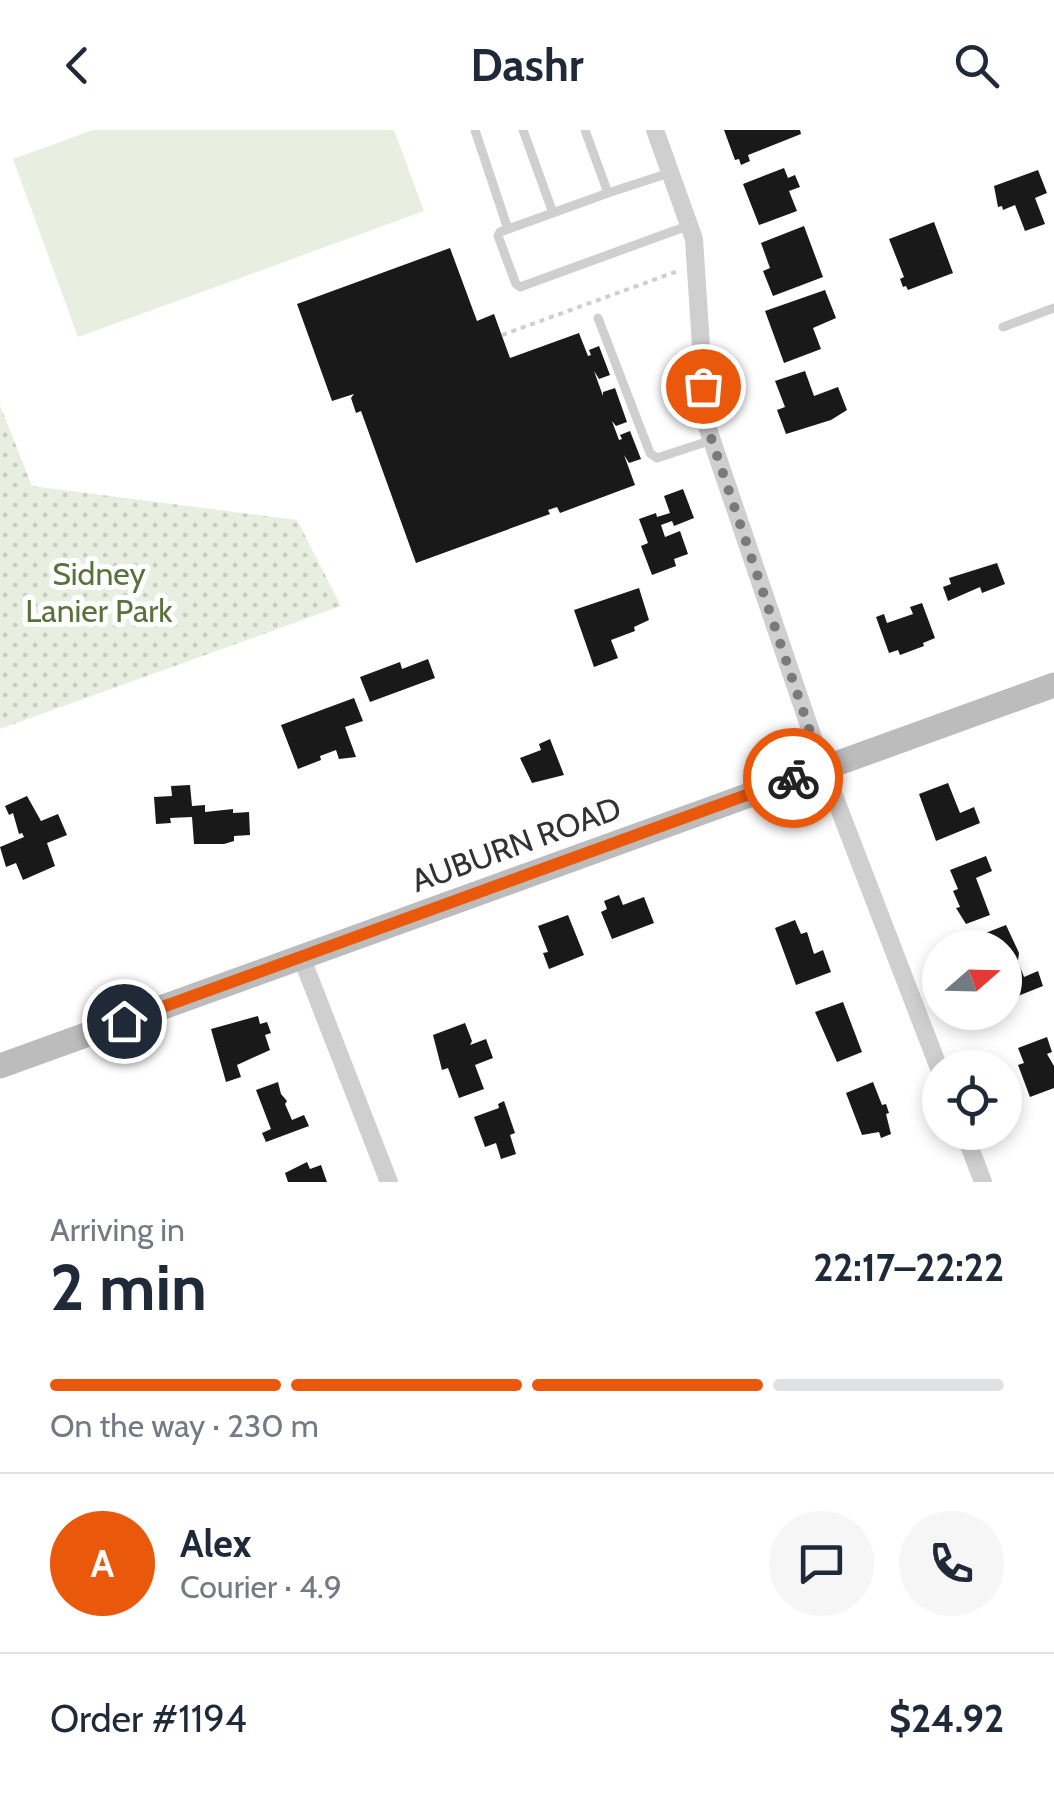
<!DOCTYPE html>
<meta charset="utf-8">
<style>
:root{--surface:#fff;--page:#f6f6f7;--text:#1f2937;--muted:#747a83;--line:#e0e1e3;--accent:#ea580c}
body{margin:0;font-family:Cabin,sans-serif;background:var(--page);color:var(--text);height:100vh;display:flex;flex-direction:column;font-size:38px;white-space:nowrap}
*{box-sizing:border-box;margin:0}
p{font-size:32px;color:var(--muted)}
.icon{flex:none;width:55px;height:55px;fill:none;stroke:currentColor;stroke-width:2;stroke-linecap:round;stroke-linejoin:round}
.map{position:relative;height:1052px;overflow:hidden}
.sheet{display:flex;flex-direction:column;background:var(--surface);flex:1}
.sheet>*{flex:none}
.needle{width:65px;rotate:70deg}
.controls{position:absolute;left:922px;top:800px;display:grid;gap:20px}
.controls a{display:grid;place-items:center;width:100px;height:100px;border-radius:50%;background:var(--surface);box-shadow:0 5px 15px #0003;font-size:50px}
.pin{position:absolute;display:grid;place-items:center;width:85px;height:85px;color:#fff;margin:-42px;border:5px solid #fff;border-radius:50%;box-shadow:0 2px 10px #0007}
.courier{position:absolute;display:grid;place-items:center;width:100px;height:100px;margin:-50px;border:8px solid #ea580c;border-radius:50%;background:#fff;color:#222;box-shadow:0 2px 12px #0007}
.summary em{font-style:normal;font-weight:800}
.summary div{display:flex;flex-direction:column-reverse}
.summary{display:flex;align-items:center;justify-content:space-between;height:170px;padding:0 50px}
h1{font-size:65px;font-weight:800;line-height:75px}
.bar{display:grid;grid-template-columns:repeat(4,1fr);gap:15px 10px;align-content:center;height:120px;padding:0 50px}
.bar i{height:12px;border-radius:8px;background:var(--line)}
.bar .active{background:var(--accent)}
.bar p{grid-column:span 4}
.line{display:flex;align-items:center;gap:25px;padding:0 50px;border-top:2px solid var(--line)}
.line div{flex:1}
.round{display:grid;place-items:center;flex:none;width:105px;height:105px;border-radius:52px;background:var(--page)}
header{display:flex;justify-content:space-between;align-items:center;height:130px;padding:0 50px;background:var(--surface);font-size:45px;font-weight:800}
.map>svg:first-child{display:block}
</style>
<header><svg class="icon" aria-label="back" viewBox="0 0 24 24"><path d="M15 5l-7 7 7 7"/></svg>Dashr<svg class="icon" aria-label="search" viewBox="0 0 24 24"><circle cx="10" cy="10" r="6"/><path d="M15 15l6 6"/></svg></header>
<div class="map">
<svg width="1054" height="1052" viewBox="0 0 1054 1052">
<defs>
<pattern id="park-dots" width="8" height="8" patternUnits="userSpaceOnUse" patternTransform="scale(2.5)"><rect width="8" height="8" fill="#e9efe0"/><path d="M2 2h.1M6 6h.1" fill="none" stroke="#c8cdc1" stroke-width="1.8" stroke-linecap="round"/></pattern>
</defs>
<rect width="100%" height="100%" fill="#fff"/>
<path fill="#e9efe0" d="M 93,0 L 394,0 L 424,81 L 78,207 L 13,29 Z"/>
<path fill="url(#park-dots)" d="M 0,275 L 32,356 L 297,390 L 341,476 L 0,599 Z"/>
<path fill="#191919" d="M 724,0 L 800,0 L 801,4 L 748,25 L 750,31 L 741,35 L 739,29 L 735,30 Z
M 784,38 L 788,48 L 795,45 L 800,57 L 789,61 L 797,81 L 759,95 L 743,54 Z
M 1038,40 L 1047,63 L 1035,68 L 1045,94 L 1025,101 L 1015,75 L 1003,80 L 1002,76 L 998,77 L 994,56 Z
M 934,92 L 953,143 L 908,160 L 906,156 L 903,157 L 900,149 L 904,147 L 889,109 Z
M 804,96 L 823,147 L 773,166 L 763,141 L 770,138 L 761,113 Z
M 450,118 L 477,191 L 494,184 L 510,228 L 579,203 L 588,226 L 591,225 L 589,220 L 599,216 L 610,245 L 599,249 L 594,241 L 603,266 L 603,262 L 615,258 L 627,292 L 616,296 L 612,291 L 619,310 L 622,309 L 620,305 L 630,301 L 641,329 L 629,333 L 624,325 L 635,355 L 560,383 L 557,377 L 548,380 L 550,384 L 416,433 L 361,281 L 356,283 L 351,268 L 354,264 L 332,271 L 297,174 Z
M 825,160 L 836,188 L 813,198 L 821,219 L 784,233 L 765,181 Z
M 805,241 L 814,266 L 838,257 L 847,280 L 831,290 L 786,304 L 777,280 L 785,277 L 775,251 Z
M 683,359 L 694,388 L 674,396 L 672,391 L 661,395 L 665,407 L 680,401 L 688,424 L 674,429 L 676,436 L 652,445 L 641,416 L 648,413 L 639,389 L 656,383 L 657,387 L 670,383 L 664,366 Z
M 997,433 L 1005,454 L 982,463 L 980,457 L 948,471 L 943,457 L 951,454 L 949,448 Z
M 639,458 L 649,490 L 634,497 L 635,501 L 611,510 L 618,528 L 594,537 L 574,480 Z
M 922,473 L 935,508 L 923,513 L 924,516 L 900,525 L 898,520 L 889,523 L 876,487 L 884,484 L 887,493 L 913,484 L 910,477 Z
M 428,529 L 435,548 L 370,572 L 360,547 L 400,532 L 402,539 Z
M 354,568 L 363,591 L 345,597 L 356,627 L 339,629 L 336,620 L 320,626 L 321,630 L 298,639 L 281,595 Z
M 550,609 L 564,645 L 532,653 L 520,628 L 541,620 L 539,614 Z
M 948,653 L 960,683 L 974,677 L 980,693 L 936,711 L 919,664 Z
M 190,655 L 192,676 L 205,675 L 205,682 L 233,679 L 233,683 L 249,682 L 250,705 L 234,706 L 234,711 L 224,714 L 194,714 L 192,687 L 170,688 L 171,693 L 156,694 L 154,667 L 172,666 L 171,656 Z
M 27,666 L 41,691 L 58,684 L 67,705 L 47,713 L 55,736 L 23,750 L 16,733 L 6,737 L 0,717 L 24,707 L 22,703 L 19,704 L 13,683 L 9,685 L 5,676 Z
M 986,726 L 992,741 L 976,748 L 990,785 L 966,794 L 956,778 L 960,777 L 953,761 L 958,759 L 950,740 Z
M 619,765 L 623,775 L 644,767 L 654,793 L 612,809 L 601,782 L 607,779 L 604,771 Z
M 568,785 L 584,825 L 549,839 L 543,823 L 548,822 L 538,796 Z
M 795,790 L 801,804 L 807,802 L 814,824 L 823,820 L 831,842 L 796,855 L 775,798 Z
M 1006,795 L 1019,823 L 1018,831 L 1024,847 L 1038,841 L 1043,856 L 1005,871 L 1005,818 L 988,818 L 983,804 Z
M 843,872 L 862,922 L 837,932 L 815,882 Z
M 258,886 L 260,894 L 267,892 L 271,903 L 265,905 L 270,920 L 237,935 L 241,947 L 226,952 L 211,899 Z
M 465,893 L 472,911 L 470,915 L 486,909 L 493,928 L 475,935 L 484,959 L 459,968 L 448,938 L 442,940 L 433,905 Z
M 1047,907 L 1052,922 L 1047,924 L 1054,936 L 1054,958 L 1030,967 L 1018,935 L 1024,933 L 1018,918 Z
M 278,952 L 281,964 L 287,971 L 285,974 L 292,990 L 304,985 L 309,996 L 266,1012 L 262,1003 L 271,999 L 256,960 Z
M 873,952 L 882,975 L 886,974 L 889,983 L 886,984 L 891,1004 L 881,1008 L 879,1002 L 862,1005 L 846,963 Z
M 504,971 L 515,1003 L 510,1005 L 516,1024 L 501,1029 L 496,1013 L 485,1017 L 474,987 L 499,978 L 498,974 Z
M 307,1032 L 310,1039 L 321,1035 L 327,1052 L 288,1052 L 285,1043 Z"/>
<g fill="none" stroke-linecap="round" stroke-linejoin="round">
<path stroke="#cfcfcf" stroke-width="4" stroke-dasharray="5 5" stroke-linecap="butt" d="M 502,205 L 678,141"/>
<path stroke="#cfcfcf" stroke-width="9" d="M 475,0 L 508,99
M 523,0 L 553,83
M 585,0 L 608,63 L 500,102 L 498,106 L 516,154 L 520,157 L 690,95
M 608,63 L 669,43
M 598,188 L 650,323 L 657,328 L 712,310
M 1003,197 L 1054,178"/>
<path stroke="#cfcfcf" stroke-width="18" d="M 655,0 L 694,109 L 706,293 L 823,637 L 940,941
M 301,826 L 389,1052
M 964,1002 L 983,1052"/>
<path stroke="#bcbcbc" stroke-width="25" d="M 0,936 L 1054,555"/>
</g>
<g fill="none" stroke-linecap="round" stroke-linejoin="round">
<path stroke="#7a7a7a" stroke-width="10" stroke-dasharray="0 18" d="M 703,256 L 706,293 L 822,637 L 793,648"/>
<path stroke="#ea580c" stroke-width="12" d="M 124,891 L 793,648"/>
</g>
<g text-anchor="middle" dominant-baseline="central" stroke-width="10" stroke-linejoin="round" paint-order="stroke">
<g font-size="32" fill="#59713d" stroke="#fff">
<text x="99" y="443">Sidney<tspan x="99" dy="37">Lanier Park</tspan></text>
</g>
<g font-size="32" fill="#323232" stroke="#fff">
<text transform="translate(516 714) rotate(-20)">AUBURN ROAD</text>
</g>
</g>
</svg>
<div class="controls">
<a><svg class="needle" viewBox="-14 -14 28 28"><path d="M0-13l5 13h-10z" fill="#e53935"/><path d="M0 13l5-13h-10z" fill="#747a83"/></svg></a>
<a><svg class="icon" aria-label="locate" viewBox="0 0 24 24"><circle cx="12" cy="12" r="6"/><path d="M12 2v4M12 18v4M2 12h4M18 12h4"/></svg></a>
</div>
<div class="pin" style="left:703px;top:256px;background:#ea580c"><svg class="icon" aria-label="bag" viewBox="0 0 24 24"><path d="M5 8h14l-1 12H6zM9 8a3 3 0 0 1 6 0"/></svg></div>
<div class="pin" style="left:124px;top:891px;background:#1f2937"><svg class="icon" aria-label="home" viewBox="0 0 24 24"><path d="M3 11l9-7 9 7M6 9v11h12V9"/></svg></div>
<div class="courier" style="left:793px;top:648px"><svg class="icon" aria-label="bike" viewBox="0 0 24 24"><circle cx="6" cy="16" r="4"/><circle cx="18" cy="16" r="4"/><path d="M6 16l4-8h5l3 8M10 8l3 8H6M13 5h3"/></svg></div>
</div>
<section class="sheet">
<div class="summary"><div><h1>2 min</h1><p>Arriving in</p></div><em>22:17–22:22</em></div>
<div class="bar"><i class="active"></i><i class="active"></i><i class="active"></i><i></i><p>On the way · 230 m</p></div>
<div class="line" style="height:180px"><b class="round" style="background:var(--accent);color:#fff">A</b><div><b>Alex</b><p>Courier · 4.9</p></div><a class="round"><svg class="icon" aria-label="chat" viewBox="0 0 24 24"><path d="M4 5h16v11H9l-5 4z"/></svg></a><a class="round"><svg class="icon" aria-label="phone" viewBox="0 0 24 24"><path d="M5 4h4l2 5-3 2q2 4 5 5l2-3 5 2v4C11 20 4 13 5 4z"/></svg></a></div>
<div class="line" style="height:130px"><div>Order #1194</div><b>$24.92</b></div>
</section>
